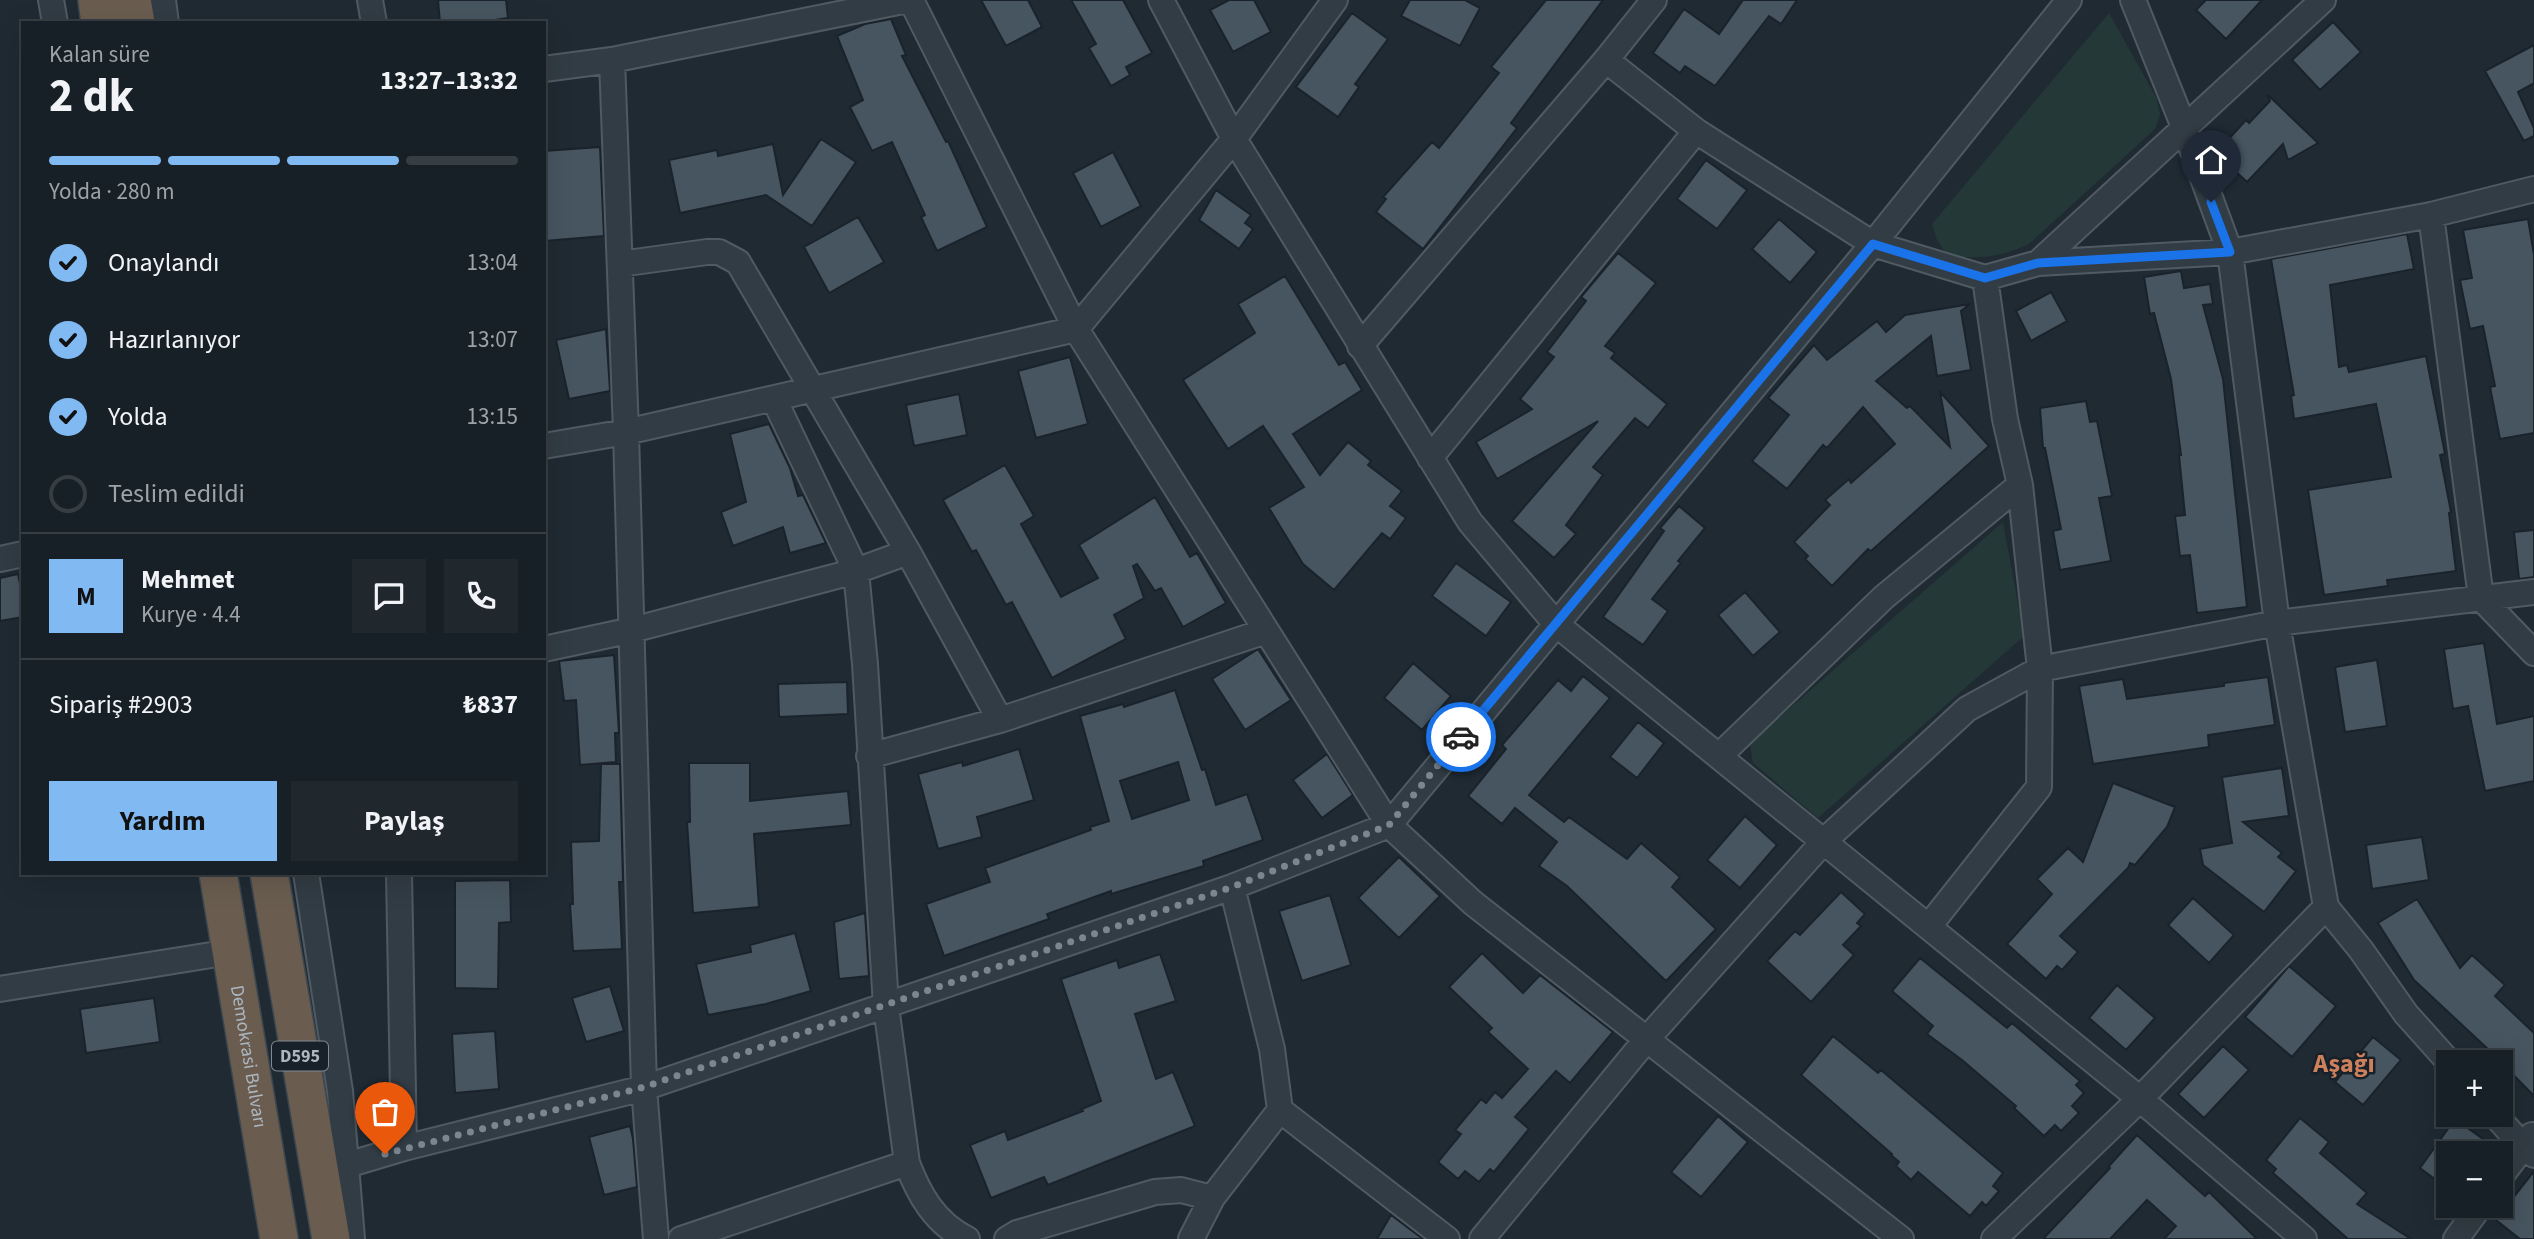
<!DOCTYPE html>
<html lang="tr">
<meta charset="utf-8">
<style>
:root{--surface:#172026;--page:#20282e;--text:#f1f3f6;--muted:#9ea3a7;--line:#363e43;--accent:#81baf2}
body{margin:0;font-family:"Source Sans 3",sans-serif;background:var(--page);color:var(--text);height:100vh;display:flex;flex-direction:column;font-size:26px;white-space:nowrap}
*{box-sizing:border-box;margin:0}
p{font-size:23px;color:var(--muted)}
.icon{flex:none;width:38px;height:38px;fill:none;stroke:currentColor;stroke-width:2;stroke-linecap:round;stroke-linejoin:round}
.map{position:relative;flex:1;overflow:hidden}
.drawer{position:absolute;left:21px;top:21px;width:525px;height:854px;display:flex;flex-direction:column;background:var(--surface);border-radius:0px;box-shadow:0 7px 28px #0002,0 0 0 2px var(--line)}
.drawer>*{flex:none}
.tools{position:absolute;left:2436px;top:1050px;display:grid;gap:14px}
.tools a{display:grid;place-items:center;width:77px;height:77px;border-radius:0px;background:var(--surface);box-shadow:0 7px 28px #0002,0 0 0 2px var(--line);font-size:35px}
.pin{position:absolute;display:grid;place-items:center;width:60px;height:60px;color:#fff;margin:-72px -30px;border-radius:50% 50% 50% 0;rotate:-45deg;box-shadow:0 0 7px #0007}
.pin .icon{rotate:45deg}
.courier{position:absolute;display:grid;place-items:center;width:70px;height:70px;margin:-35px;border:5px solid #1a73e8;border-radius:50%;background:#fff;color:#222;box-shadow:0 2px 9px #0007}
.summary em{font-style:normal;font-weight:700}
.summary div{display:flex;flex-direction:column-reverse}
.summary{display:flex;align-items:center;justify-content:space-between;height:119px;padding:0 28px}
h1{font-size:46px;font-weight:700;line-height:52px}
.bar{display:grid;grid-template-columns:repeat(4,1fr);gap:10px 7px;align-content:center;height:84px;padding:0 28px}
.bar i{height:9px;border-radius:5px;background:var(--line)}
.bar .current{background:var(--accent)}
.bar p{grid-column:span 4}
.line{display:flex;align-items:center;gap:18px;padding:0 28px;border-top:2px solid var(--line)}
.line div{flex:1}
.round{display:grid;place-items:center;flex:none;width:74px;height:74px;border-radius:0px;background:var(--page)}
ol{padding:0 28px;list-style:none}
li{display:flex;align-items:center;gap:21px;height:77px}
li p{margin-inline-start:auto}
li .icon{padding:7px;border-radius:50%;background:var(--accent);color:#111;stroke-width:4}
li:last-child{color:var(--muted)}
li i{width:38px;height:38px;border:4px solid var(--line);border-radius:50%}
.action{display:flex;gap:14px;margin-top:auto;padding:14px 28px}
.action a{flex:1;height:80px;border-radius:0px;background:var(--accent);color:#111;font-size:28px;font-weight:700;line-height:80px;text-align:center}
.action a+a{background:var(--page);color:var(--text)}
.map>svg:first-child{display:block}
</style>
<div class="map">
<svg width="2534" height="1239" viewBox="0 0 2534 1239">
<rect width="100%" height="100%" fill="#1f2a33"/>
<path fill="#243937" d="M 2109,13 L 2156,97 L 2160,114 L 2155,129 L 2029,244 C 2001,257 1978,260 1947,255 L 1937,240 L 1932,224 Z
M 2003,522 L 2024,636 L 1818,818 L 1753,763 L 1750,743 Z"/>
<path fill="#475560" stroke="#1a232b" stroke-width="2" fill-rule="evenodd" d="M 438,0 L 506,0 L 508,18 L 475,23 L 440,23 Z
M 981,0 L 1028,0 L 1042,27 L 1006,46 Z
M 1071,0 L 1123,0 L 1152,53 L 1126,67 L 1130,75 L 1111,86 L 1089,48 L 1096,44 Z
M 1229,0 L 1254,0 L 1271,32 L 1233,52 L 1210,10 Z
M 1410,0 L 1465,0 L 1480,8 L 1460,46 L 1401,16 Z
M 1546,0 L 1603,0 L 1511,123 L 1517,128 L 1423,249 L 1376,212 L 1386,199 L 1383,197 L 1432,142 L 1439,148 L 1499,73 L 1491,67 Z
M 1743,0 L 1797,0 L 1781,24 L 1769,16 L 1715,86 L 1685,66 L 1680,73 L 1653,53 L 1684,9 L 1719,34 Z
M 2206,0 L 2262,0 L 2226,39 L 2196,10 Z
M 1352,13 L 1388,39 L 1355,84 L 1359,87 L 1338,117 L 1296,87 Z
M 891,19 L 906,55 L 902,56 L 946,142 L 948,141 L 987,227 L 937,251 L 921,217 L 925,215 L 892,142 L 872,151 L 850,107 L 863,100 L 837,36 L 865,24 Z
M 2333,22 L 2361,52 L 2320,90 L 2292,60 Z
M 2534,45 L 2534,83 L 2518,92 L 2534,128 L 2534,136 L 2524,141 L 2485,71 Z
M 2268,95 L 2318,143 L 2288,160 L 2283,144 L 2247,182 L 2216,153 L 2246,120 L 2249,123 L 2270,101 Z
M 821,139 L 856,162 L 812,226 L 766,195 L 680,213 L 669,160 L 717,150 L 718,156 L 773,144 L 783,195 Z
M 600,147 L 604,236 L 544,241 L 544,202 L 547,201 L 544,151 Z
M 1113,152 L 1141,206 L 1101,227 L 1073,173 Z
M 1706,160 L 1747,190 L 1717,229 L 1677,199 Z
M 1216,190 L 1251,215 L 1245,223 L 1253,229 L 1239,249 L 1199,220 Z
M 858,217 L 884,262 L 829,293 L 804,247 Z
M 1779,219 L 1817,252 L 1790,283 L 1752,249 Z
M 2528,219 L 2534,255 L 2534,433 L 2500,439 L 2490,387 L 2495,386 L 2483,326 L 2470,329 L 2460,280 L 2472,278 L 2463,230 Z
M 2407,234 L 2414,269 L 2330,285 L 2339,367 L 2347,365 L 2349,372 L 2426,356 L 2445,454 L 2440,455 L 2451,512 L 2449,513 L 2456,571 L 2387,580 L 2388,586 L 2324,595 L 2308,490 L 2391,477 L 2376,404 L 2294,419 L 2291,396 L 2294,395 L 2271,259 Z
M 1618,253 L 1656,283 L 1605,346 L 1615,353 L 1611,358 L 1667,404 L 1648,428 L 1635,418 L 1593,467 L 1603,475 L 1566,525 L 1576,534 L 1554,558 L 1512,521 L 1598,421 L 1497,479 L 1476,442 L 1532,409 L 1520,399 L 1554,357 L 1547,352 L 1586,301 L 1581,297 Z
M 2181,271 L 2184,288 L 2210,284 L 2213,304 L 2203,305 L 2223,379 L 2247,607 L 2197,613 L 2190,555 L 2180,556 L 2175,516 L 2185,515 L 2179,455 L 2181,455 L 2171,379 L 2154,313 L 2150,314 L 2144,277 Z
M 1285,276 L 1339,365 L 1345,362 L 1362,390 L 1293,434 L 1320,475 L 1348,442 L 1371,461 L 1368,465 L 1402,491 L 1390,506 L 1406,518 L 1390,539 L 1382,533 L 1334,590 L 1303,564 L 1269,508 L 1304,487 L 1263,426 L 1228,449 L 1183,380 L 1255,333 L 1238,304 Z
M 2051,292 L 2067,321 L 2031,341 L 2016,311 Z
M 1970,304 L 1961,311 L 1971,370 L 1937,376 L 1931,336 L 1876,381 L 1907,408 L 1910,406 L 1950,447 L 1940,392 L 1989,446 L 1871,551 L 1868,549 L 1832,586 L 1805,559 L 1808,556 L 1794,542 L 1830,505 L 1825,500 L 1849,479 L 1851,483 L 1895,444 L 1863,407 L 1827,448 L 1823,445 L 1787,489 L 1752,461 L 1789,415 L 1768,398 L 1814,345 L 1827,360 L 1877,321 L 1886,332 L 1905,315 Z
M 606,329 L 610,391 L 569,399 L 556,340 Z
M 1070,357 L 1088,424 L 1036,438 L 1018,371 Z
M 959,394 L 967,435 L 914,446 L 906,405 Z
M 2086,401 L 2090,422 L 2097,421 L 2112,496 L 2099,498 L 2111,561 L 2060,570 L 2053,531 L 2061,529 L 2045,448 L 2043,448 L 2040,408 Z
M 769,424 L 790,468 L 798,496 L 803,495 L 826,543 L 790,553 L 783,527 L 733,546 L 721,512 L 746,502 L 730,434 Z
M 1005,465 L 1034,516 L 1021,524 L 1061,597 L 1098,578 L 1079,545 L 1155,497 L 1190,557 L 1197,553 L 1226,603 L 1183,627 L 1161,588 L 1155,591 L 1137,564 L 1133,566 L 1144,598 L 1114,615 L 1126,639 L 1052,678 L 1012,602 L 1006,605 L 976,550 L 972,552 L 943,500 Z
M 1679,506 L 1705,528 L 1678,561 L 1681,563 L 1652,599 L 1668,611 L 1643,645 L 1603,617 L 1664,531 L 1660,528 Z
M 2534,530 L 2534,577 L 2519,579 L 2514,532 Z
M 1456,563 L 1511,602 L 1486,636 L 1432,596 Z
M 18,574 L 23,598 L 23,617 L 0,621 L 0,578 Z
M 1745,592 L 1780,632 L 1753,656 L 1718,615 Z
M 2484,643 L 2497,724 L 2534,716 L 2534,781 L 2485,791 L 2468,706 L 2453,709 L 2444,649 Z
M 1258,649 L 1291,700 L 1245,730 L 1212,679 Z
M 614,655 L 619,733 L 615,733 L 616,762 L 580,765 L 576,700 L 564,701 L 559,661 Z
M 2377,660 L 2387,726 L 2345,732 L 2335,667 Z
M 1413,663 L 1451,696 L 1422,730 L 1384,698 Z
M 1583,676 L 1610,698 L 1529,795 L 1564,822 L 1569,817 L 1627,859 L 1641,843 L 1680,877 L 1672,887 L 1716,929 L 1666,981 L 1567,886 L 1539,866 L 1557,842 L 1515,808 L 1502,824 L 1468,796 L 1506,749 L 1502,745 L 1558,680 L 1571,691 Z
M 2268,677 L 2275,725 L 2208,735 L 2209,747 L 2093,764 L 2079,686 L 2123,679 L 2127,699 L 2224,686 L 2224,683 Z
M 847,682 L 848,714 L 779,717 L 778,684 Z
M 1175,690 L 1202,770 L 1205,769 L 1216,805 L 1247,794 L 1263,840 L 1203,861 L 1204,866 L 1111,894 L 1111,891 L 1047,914 L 1049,919 L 944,956 L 926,904 L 990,882 L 985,868 L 1091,830 L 1090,827 L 1109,821 L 1080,716 L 1123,704 L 1124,707 ZM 1178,762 L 1189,800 L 1132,819 L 1120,781 Z
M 1638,722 L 1664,743 L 1637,778 L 1610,757 Z
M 1019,749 L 1034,800 L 977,817 L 982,837 L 938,849 L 918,774 L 962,762 L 963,766 Z
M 1327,754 L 1353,795 L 1322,818 L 1293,780 Z
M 689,763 L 750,763 L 750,801 L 848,791 L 851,825 L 754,834 L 759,907 L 693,913 L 687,822 L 690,822 Z
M 601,764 L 620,764 L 623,882 L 619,882 L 622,949 L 573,951 L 570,904 L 573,904 L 571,842 L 599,841 Z
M 2282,768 L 2289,816 L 2243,822 L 2282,853 L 2278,857 L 2296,871 L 2264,912 L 2203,865 L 2200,849 L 2232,843 L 2222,777 Z
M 2113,783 L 2175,807 L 2167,827 L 2135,865 L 2130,863 L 2128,868 L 2060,936 L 2078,952 L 2062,970 L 2057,966 L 2046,979 L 2007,944 L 2052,894 L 2037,879 L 2068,848 L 2083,862 Z
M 1745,816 L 1777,845 L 1740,888 L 1707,860 Z
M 2422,837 L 2429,880 L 2372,889 L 2366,845 Z
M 1399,857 L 1440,896 L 1399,938 L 1358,898 Z
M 510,880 L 511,922 L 499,923 L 498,989 L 455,988 L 455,881 Z
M 1841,892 L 1865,914 L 1857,923 L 1861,926 L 1843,945 L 1854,955 L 1811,1002 L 1767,961 L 1795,931 L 1800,935 Z
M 1330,895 L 1351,965 L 1302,981 L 1279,911 Z
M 2193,898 L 2234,935 L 2209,963 L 2168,925 Z
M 2417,899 L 2460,968 L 2472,955 L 2505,985 L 2495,996 L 2534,1033 L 2534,1096 L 2491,1052 L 2414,980 L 2378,923 Z
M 865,913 L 869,976 L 839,979 L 834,922 Z
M 795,933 L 811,991 L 766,1004 L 708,1015 L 696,964 L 751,952 L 750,945 Z
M 1482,953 L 1523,993 L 1540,975 L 1613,1032 L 1570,1083 L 1556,1071 L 1515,1117 L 1529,1129 L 1494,1172 L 1490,1169 L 1479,1182 L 1465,1171 L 1458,1179 L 1438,1162 L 1461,1134 L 1455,1130 L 1481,1099 L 1486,1103 L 1495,1092 L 1502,1098 L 1528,1069 L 1488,1032 L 1492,1028 L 1449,987 Z
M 1160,954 L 1176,1001 L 1135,1014 L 1156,1079 L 1173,1072 L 1195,1126 L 1048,1185 L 1044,1177 L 991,1198 L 970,1145 L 1005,1131 L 1008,1140 L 1083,1111 L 1082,1109 L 1101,1101 L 1061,979 L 1117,960 L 1119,968 Z
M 1920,958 L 2007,1028 L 2012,1023 L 2080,1081 L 2076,1085 L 2084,1093 L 2072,1106 L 2079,1113 L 2061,1131 L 2055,1125 L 2044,1136 L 2014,1108 L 2016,1106 L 1962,1060 L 1927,1034 L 1933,1026 L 1892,991 Z
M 2289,966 L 2336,1006 L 2292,1057 L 2245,1017 Z
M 2117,985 L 2155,1018 L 2126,1050 L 2089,1018 Z
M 610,986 L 624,1031 L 586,1042 L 572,998 Z
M 154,998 L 160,1042 L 86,1053 L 80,1009 Z
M 495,1031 L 499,1089 L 455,1093 L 452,1034 Z
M 1833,1036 L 1878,1073 L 1881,1070 L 2003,1173 L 1993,1186 L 1999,1191 L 1986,1206 L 1982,1202 L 1970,1216 L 1918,1172 L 1911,1180 L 1896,1166 L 1899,1162 L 1891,1155 L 1892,1154 L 1801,1075 Z
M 2373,1037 L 2401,1060 L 2363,1105 L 2335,1082 Z
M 2223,1046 L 2249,1070 L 2204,1118 L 2178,1094 Z
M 1718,1116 L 1748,1142 L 1701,1197 L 1671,1172 Z
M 2300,1118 L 2329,1142 L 2320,1153 L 2367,1193 L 2357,1204 L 2411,1239 L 2348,1239 L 2273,1173 L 2276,1169 L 2266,1160 Z
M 2455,1119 L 2483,1139 L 2472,1153 L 2448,1153 L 2448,1189 L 2420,1168 Z
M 630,1126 L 633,1139 L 637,1187 L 604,1195 L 589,1137 Z
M 2137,1135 L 2205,1196 L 2209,1192 L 2257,1239 L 2164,1239 L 2176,1226 L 2147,1200 L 2110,1239 L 2043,1239 L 2110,1168 L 2109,1166 Z
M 2534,1171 L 2534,1239 L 2520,1239 L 2496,1220 Z
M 1391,1215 L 1423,1239 L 1377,1239 Z"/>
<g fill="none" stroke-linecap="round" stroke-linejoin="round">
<g stroke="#505a63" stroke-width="28">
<path id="minor" d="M 51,0 L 55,23
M 163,0 L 166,23
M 370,0 L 374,23
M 911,0 L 1076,329 L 1389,825 L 1473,903 L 1901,1239
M 1161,0 L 1234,139 L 1470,522 L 1556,624 L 2140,1099 L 2304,1239
M 2133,0 L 2184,127 L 2230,252 L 2277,623 L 2326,907 L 2361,950 L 2406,1014 L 2449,1062
M 612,60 L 626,432 L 644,1088 L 656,1239
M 1606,60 L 1696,131 L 1873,244 L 1985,278 L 2038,263 L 2230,252 L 2431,215 L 2534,189
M 544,69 L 612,60 L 908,0
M 2431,215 L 2481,598 L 2534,653
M 2038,263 L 2323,0
M 620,264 L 707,252 L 719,252 L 738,262 L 908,552 L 1000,720
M 1360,346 L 1606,60 L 1654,0
M 774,399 L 856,571 L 865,664 L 886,1006 L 907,1163 C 919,1195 935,1223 967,1239
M 544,446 L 626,432 L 1076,329 L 1234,139 L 1335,0
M 1430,458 L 1696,131
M 0,559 L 23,554
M 544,649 L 632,630 L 856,571 L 908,552
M 869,756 L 1000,720 L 1266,631
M 1719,756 L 1884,597 L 2020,485
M 306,873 L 340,1091 L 352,1239
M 399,873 L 404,1148
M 1929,926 L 2039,787 L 2040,669 L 2020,485 L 2005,419 L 1985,278
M 0,989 L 230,952
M 1280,1110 L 1447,1239
M 2495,1115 L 2523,1146 L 2534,1155
M 347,1165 L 404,1148 L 644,1088 L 1232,887 L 1389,825 L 1873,244 L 2069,0
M 2501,1176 L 2532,1135
M 681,1239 L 907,1163
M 1007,1239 L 1017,1233 L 1155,1192 L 1181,1190 L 1212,1198
M 1191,1239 L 1212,1198 L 1280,1110 L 1272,1049 L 1232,887
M 1482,1239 L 1646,1040 L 1824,841 L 1967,709 L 2040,669 L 2277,623 L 2534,592
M 1994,1239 L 2140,1099 L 2326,907
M 2456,1239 L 2480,1206"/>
</g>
<g stroke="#3d474f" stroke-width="40">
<g id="highway">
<path d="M 97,0 L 100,23"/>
<path d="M 132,0 L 136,23"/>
<path id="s1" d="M 218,873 L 279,1239"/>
<path d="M 269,873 L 331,1239"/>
</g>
</g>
<use href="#minor" stroke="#323c44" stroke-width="24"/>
<use href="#highway" stroke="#6a5d50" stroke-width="37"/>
</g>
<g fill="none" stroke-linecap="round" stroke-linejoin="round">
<path stroke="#7b8690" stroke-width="7" stroke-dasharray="0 12.6" d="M 385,1154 L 644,1087 L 1232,887 L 1389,825 L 1461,737"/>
<path stroke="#1a73e8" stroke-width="9" d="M 1461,737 L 1873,244 L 1985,278 L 2038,263 L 2230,252 L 2211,202"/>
</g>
<g text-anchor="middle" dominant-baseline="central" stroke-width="5" stroke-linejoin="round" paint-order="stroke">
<rect fill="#182129" stroke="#808a94" stroke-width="2" x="272" y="1041.5" width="56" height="29" rx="5"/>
<g font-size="18" font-weight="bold" fill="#acb7c2">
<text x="300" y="1056">D595</text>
</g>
<g font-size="19" fill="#acb7c2" stroke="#182129">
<text stroke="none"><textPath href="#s1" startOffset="186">Demokrasi Bulvarı</textPath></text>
</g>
<g font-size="26" font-weight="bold" fill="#cd805c" stroke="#182129">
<text x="2344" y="1063">Aşağı</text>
</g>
</g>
</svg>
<div class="tools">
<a>+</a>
<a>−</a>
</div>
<div class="pin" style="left:385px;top:1154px;background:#ea580c"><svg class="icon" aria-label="bag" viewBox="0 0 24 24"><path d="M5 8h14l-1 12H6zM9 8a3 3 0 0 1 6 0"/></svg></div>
<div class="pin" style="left:2211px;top:202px;background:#1f2937"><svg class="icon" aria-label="home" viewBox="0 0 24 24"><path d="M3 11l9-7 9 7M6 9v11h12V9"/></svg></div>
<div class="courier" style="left:1461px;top:737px"><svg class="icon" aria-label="car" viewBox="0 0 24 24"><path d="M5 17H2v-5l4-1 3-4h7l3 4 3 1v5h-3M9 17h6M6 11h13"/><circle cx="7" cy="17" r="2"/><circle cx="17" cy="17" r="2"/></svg></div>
<section class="drawer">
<div class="summary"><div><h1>2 dk</h1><p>Kalan süre</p></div><em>13:27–13:32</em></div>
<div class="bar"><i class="current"></i><i class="current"></i><i class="current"></i><i></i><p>Yolda · 280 m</p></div>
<ol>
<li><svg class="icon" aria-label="check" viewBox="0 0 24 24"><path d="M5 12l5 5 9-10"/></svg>Onaylandı<p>13:04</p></li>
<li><svg class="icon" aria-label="check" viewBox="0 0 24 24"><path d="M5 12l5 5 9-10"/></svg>Hazırlanıyor<p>13:07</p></li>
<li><svg class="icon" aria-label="check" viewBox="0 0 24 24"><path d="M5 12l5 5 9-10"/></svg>Yolda<p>13:15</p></li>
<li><i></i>Teslim edildi</li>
</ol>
<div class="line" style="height:126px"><b class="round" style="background:var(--accent);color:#111">M</b><div><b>Mehmet</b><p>Kurye · 4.4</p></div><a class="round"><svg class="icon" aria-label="chat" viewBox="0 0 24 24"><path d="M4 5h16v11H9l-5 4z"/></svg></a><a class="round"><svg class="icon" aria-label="phone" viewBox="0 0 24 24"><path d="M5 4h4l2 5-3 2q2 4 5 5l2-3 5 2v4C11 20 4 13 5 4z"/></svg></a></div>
<div class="line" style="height:91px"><div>Sipariş #2903</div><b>₺837</b></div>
<div class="action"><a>Yardım</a><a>Paylaş</a></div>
</section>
</div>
